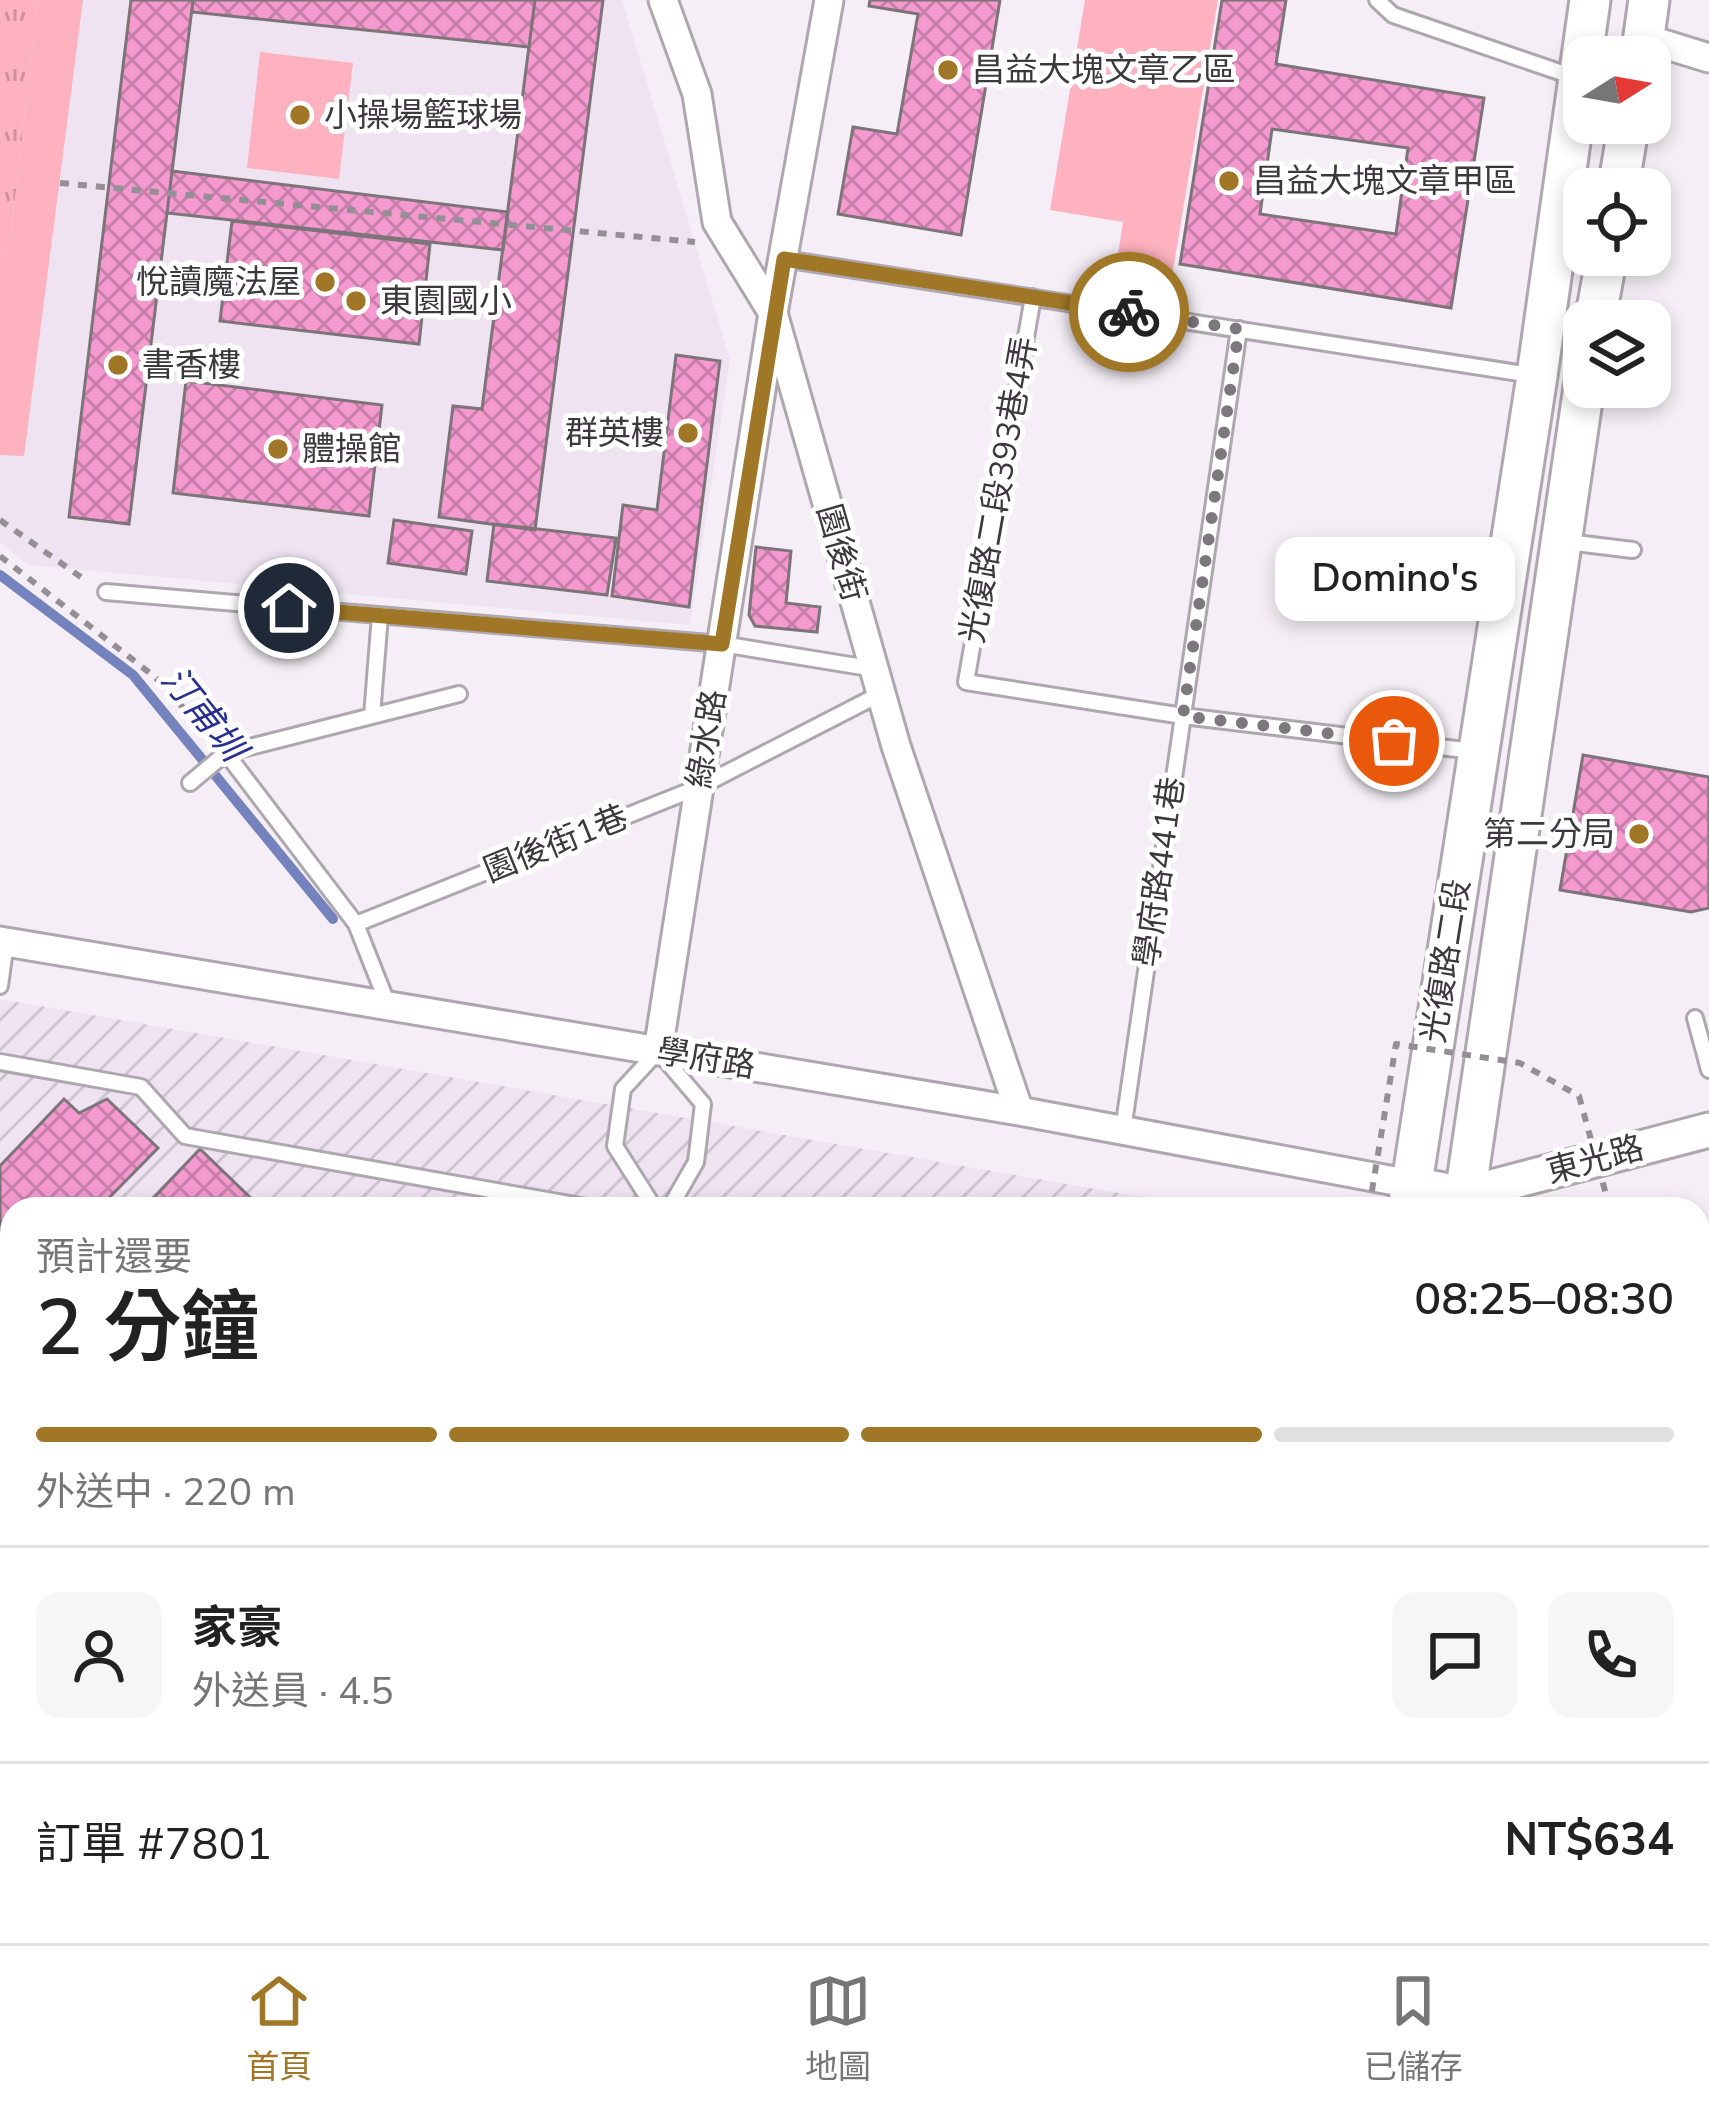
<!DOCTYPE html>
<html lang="zh-TW">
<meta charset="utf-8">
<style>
:root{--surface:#fff;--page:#f6f6f6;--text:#222;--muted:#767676;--line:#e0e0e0;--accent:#a07726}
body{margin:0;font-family:"Nunito Sans","Noto Sans TC",sans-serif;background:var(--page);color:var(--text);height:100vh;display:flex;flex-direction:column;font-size:45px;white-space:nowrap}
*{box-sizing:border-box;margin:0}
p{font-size:39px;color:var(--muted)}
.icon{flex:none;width:66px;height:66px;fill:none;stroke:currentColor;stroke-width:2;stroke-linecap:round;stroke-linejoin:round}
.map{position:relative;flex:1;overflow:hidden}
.side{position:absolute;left:0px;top:1197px;width:1710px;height:747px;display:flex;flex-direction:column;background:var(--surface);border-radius:36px 36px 0 0;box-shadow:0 6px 18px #0003}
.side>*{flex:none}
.needle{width:78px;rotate:79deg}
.tools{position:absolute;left:1563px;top:36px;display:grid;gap:24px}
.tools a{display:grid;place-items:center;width:108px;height:108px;border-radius:24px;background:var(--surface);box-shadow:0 6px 18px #0003;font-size:60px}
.pin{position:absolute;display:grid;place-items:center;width:102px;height:102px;color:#fff;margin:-51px;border:6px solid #fff;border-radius:50%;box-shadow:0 3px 12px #0007}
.courier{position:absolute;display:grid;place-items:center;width:120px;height:120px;margin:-60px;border:9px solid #a07726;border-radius:50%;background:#fff;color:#222;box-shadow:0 3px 15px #0007}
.bubble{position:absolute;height:84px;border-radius:24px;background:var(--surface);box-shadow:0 6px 18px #0003;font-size:39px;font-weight:600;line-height:84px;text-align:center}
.overview em{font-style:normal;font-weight:600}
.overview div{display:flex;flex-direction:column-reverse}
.overview{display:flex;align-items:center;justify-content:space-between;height:204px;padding:0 36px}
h1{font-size:78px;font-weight:600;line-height:90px}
.bar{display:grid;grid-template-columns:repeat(4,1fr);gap:18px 12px;align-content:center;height:144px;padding:0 36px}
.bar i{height:15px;border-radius:9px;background:var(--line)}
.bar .active{background:var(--accent)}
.bar p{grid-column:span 4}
.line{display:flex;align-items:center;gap:30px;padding:0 36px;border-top:3px solid var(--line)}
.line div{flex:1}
.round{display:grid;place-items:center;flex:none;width:126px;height:126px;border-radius:24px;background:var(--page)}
.tab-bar{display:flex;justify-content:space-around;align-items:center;height:168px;border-top:3px solid var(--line);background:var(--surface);font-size:33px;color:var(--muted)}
.tab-bar a{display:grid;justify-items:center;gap:6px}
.tab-bar .active{color:var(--accent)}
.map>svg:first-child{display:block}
</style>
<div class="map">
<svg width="1709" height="1943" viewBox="0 0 1709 1943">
<defs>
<pattern id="industrial-furrows" width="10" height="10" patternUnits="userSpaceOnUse" patternTransform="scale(3)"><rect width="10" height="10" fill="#efe3f2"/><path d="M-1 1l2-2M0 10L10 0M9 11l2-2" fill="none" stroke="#cec4d0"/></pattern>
<pattern id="grass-tufts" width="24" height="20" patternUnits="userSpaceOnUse" patternTransform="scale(3)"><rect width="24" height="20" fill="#feb2bf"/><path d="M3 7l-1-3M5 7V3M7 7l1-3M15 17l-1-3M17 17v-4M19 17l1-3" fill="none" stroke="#cf929c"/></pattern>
<pattern id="building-cross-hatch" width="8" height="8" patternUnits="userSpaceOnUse" patternTransform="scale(3)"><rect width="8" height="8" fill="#f49acf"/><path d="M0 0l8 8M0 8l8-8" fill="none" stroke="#c77fa9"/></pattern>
</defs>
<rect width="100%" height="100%" fill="#f5eef6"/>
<path fill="#efe3f2" d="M 0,0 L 622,0 L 730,360 L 690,625 L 29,565 L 0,543 Z"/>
<path fill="url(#industrial-furrows)" d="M 0,999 L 1211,1209 L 12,1209 L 12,1932 L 1247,1932 L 1246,1943 L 0,1943 Z"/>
<path fill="url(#grass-tufts)" d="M 0,0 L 38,0 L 10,242 L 0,257 Z"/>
<path fill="#feb2bf" d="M 38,0 L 83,0 L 24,456 L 0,455 L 0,257 L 10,242 Z
M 1085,0 L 1218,0 L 1169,294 L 1113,285 L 1123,222 L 1050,210 Z
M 260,52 L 353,63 L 339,179 L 247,168 Z"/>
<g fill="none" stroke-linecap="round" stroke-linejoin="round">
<path stroke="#7482be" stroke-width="10" d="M 0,575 L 133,675 L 333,919
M 532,1932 L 532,1943"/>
</g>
<path fill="url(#building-cross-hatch)" stroke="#7d7479" stroke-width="3" fill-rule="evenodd" d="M 131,0 L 193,0 L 129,524 L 69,517 Z
M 193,0 L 535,0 L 529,47 L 192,12 Z
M 535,0 L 603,0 L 535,530 L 439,517 L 453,406 L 482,409 Z
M 870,0 L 1000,0 L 961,235 L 838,214 L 853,127 L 897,134 L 918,14 L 869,6 Z
M 1222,0 L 1286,0 L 1276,64 L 1484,98 L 1451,308 L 1180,264 ZM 1272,129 L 1408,148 L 1396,234 L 1260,214 Z
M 172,171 L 508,212 L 503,250 L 167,213 Z
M 232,221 L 430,244 L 419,344 L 220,321 Z
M 676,355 L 720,361 L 689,607 L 612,596 L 623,505 L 657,510 Z
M 186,381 L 382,405 L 369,516 L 173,493 Z
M 394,520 L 472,531 L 466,574 L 388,563 Z
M 494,524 L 616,538 L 607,595 L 487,581 Z
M 756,547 L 791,551 L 786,603 L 820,607 L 817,632 L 755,626 L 749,615 Z
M 1583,755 L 1709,777 L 1709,908 L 1691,912 L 1560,890 Z
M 64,1099 L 79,1113 L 107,1099 L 158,1148 L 98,1209 L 12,1209 L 12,1299 L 0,1311 L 0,1166 Z
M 200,1149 L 262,1209 L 143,1209 Z
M 12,1347 L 12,1390 L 0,1379 L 0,1359 Z
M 0,1732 L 12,1745 L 12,1867 L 0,1855 Z
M 76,1932 L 133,1932 L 122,1943 L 87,1943 Z
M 962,1932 L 1204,1932 L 1202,1943 L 960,1943 Z"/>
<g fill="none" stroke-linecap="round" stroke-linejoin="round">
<g stroke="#aea7af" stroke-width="20">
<path id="service" d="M 1377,0 L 1393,15 L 1577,78
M 784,259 L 1531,375
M 1033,297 L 966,682 L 1183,716 L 1473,751
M 1567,542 L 1633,550
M 106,592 L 722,644 L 875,669
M 380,615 L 372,716 L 226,753 L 356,924 L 388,1005
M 372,716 L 459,694
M 190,783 L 226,753
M 356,924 L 699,787 L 882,693
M 0,986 L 6,942
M 1695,1018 L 1709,1070
M 0,1062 L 141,1087 L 185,1136 L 598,1209
M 1123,1130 L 1239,329
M 655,1209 L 615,1146 L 623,1089 L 658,1051 L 703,1104 L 696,1162 L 669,1209
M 0,1473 L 12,1488
M 1698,1727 L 1709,1669
M 256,1943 L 267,1932
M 906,1943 L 908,1932"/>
</g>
<g stroke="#aea7af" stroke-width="33">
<path id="minor" d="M 663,0 L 697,94 L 717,222 L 773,313 L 896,746 L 1019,1111
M 1644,38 L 1709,58
M 0,941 L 1019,1111 L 1411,1184
M 658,1051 L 773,313 L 829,0
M 1698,1746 L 1709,1749"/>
</g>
<g stroke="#aea7af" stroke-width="39">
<path id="tertiary" d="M 1411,1184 L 1465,1194 L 1709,1130"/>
</g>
<g stroke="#aea7af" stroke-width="45">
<path id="secondary" d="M 1641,57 L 1649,0
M 1618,189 L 1629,123
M 1595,321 L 1607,255
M 1408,1209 L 1537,376 L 1590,0
M 1463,1209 L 1584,387
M 1303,1943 L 1305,1932
M 1361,1943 L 1363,1932"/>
</g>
<path stroke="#948f95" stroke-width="6" stroke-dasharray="9 9" stroke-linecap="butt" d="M 60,183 L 695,242
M 0,520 L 85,580
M 0,556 L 155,677 L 210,737
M 1665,1209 L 1685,1204 L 1686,1209"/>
<use href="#service" stroke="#fff" stroke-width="14"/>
<use href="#minor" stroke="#fff" stroke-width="27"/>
<use href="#tertiary" stroke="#fff" stroke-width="33"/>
<use href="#secondary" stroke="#fff" stroke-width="39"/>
<path stroke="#948f95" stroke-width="6" stroke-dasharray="9 9" stroke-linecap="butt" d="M 1369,1209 L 1396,1044 L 1520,1063 L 1579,1096 L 1610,1209"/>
</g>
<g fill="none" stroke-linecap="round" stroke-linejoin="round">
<path stroke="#7d787d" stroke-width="12" stroke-dasharray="0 21.6" d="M 1129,312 L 1239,329 L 1183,716 L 1394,741"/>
<path stroke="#a07726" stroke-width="15" d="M 289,608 L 722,644 L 784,259 L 1129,312"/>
</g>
<g fill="#a07726" stroke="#fff" stroke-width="4.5">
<circle cx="948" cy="70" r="12"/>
<circle cx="300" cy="115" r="12"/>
<circle cx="1229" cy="181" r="12"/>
<circle cx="325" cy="282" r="12"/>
<circle cx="356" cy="301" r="12"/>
<circle cx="118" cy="365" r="12"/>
<circle cx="688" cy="433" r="12"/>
<circle cx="278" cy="449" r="12"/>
<circle cx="1639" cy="834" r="12"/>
</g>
<g text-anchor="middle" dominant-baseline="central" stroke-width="10" stroke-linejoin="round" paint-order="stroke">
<g font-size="33" fill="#3c393c" stroke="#fff" text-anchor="start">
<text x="972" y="70">昌益大塊文章乙區</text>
<text x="324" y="115">小操場籃球場</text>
<text x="1253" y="181">昌益大塊文章甲區</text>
<text x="301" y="282" text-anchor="end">悅讀魔法屋</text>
<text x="380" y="301">東園國小</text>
<text x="142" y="365">書香樓</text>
<text x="664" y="433" text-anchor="end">群英樓</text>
<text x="302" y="449">體操館</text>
<text x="1615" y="834" text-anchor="end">第二分局</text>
</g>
<g font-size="33" fill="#3c393c" stroke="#fff">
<text transform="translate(999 490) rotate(-80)">光復路二段393巷4弄</text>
<text transform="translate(841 553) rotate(74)">園後街</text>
<text transform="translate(707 739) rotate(-81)">綠水路</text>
<text transform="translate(556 844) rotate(-22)">園後街1巷</text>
<text transform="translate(1160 872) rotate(-82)">學府路441巷</text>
<text transform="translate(1446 961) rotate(-81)">光復路二段</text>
<text transform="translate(706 1059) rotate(9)">學府路</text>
<text transform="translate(1595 1160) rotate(-15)">東光路</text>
</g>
<g font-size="36" font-style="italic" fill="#273090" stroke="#fff">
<text transform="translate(203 714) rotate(51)">汀甫圳</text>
</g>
</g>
</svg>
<div class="tools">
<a><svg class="needle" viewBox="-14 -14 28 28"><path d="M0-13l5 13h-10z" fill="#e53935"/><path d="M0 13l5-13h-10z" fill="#767676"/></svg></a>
<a><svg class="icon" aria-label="locate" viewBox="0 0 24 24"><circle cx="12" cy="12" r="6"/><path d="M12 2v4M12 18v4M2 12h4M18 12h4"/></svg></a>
<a><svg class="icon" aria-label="layers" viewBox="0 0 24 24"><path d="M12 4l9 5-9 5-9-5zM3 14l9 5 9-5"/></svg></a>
</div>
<div class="pin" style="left:1394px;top:741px;background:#ea580c"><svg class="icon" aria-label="bag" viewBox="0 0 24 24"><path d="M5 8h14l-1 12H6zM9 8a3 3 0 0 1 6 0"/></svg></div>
<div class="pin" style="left:289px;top:608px;background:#1f2937"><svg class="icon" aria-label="home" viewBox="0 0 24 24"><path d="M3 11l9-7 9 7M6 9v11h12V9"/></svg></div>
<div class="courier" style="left:1129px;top:312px"><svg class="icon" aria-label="bike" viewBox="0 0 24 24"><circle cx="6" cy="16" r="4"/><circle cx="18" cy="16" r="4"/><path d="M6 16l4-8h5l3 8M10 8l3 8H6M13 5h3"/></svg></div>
<div class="bubble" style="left:1275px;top:537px;width:240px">Domino's</div>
<section class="side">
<div class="overview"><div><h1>2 分鐘</h1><p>預計還要</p></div><em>08:25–08:30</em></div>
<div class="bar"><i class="active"></i><i class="active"></i><i class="active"></i><i></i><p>外送中 · 220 m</p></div>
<div class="line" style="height:216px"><a class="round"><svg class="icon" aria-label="person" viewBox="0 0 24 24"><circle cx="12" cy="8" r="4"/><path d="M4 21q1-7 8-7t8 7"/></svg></a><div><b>家豪</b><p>外送員 · 4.5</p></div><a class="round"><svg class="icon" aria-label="chat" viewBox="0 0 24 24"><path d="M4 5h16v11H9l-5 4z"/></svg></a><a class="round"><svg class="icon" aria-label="phone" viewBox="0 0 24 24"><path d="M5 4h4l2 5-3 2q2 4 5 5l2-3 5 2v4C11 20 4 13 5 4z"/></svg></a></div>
<div class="line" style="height:156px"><div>訂單 #7801</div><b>NT$634</b></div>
</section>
</div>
<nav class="tab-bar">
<a class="active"><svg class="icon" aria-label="home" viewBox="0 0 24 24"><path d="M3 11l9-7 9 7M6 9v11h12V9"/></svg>首頁</a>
<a><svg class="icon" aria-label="map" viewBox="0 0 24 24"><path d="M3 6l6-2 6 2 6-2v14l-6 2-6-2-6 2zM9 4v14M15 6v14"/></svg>地圖</a>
<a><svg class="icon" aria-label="saved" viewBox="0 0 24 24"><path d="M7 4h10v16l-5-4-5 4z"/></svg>已儲存</a>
</nav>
